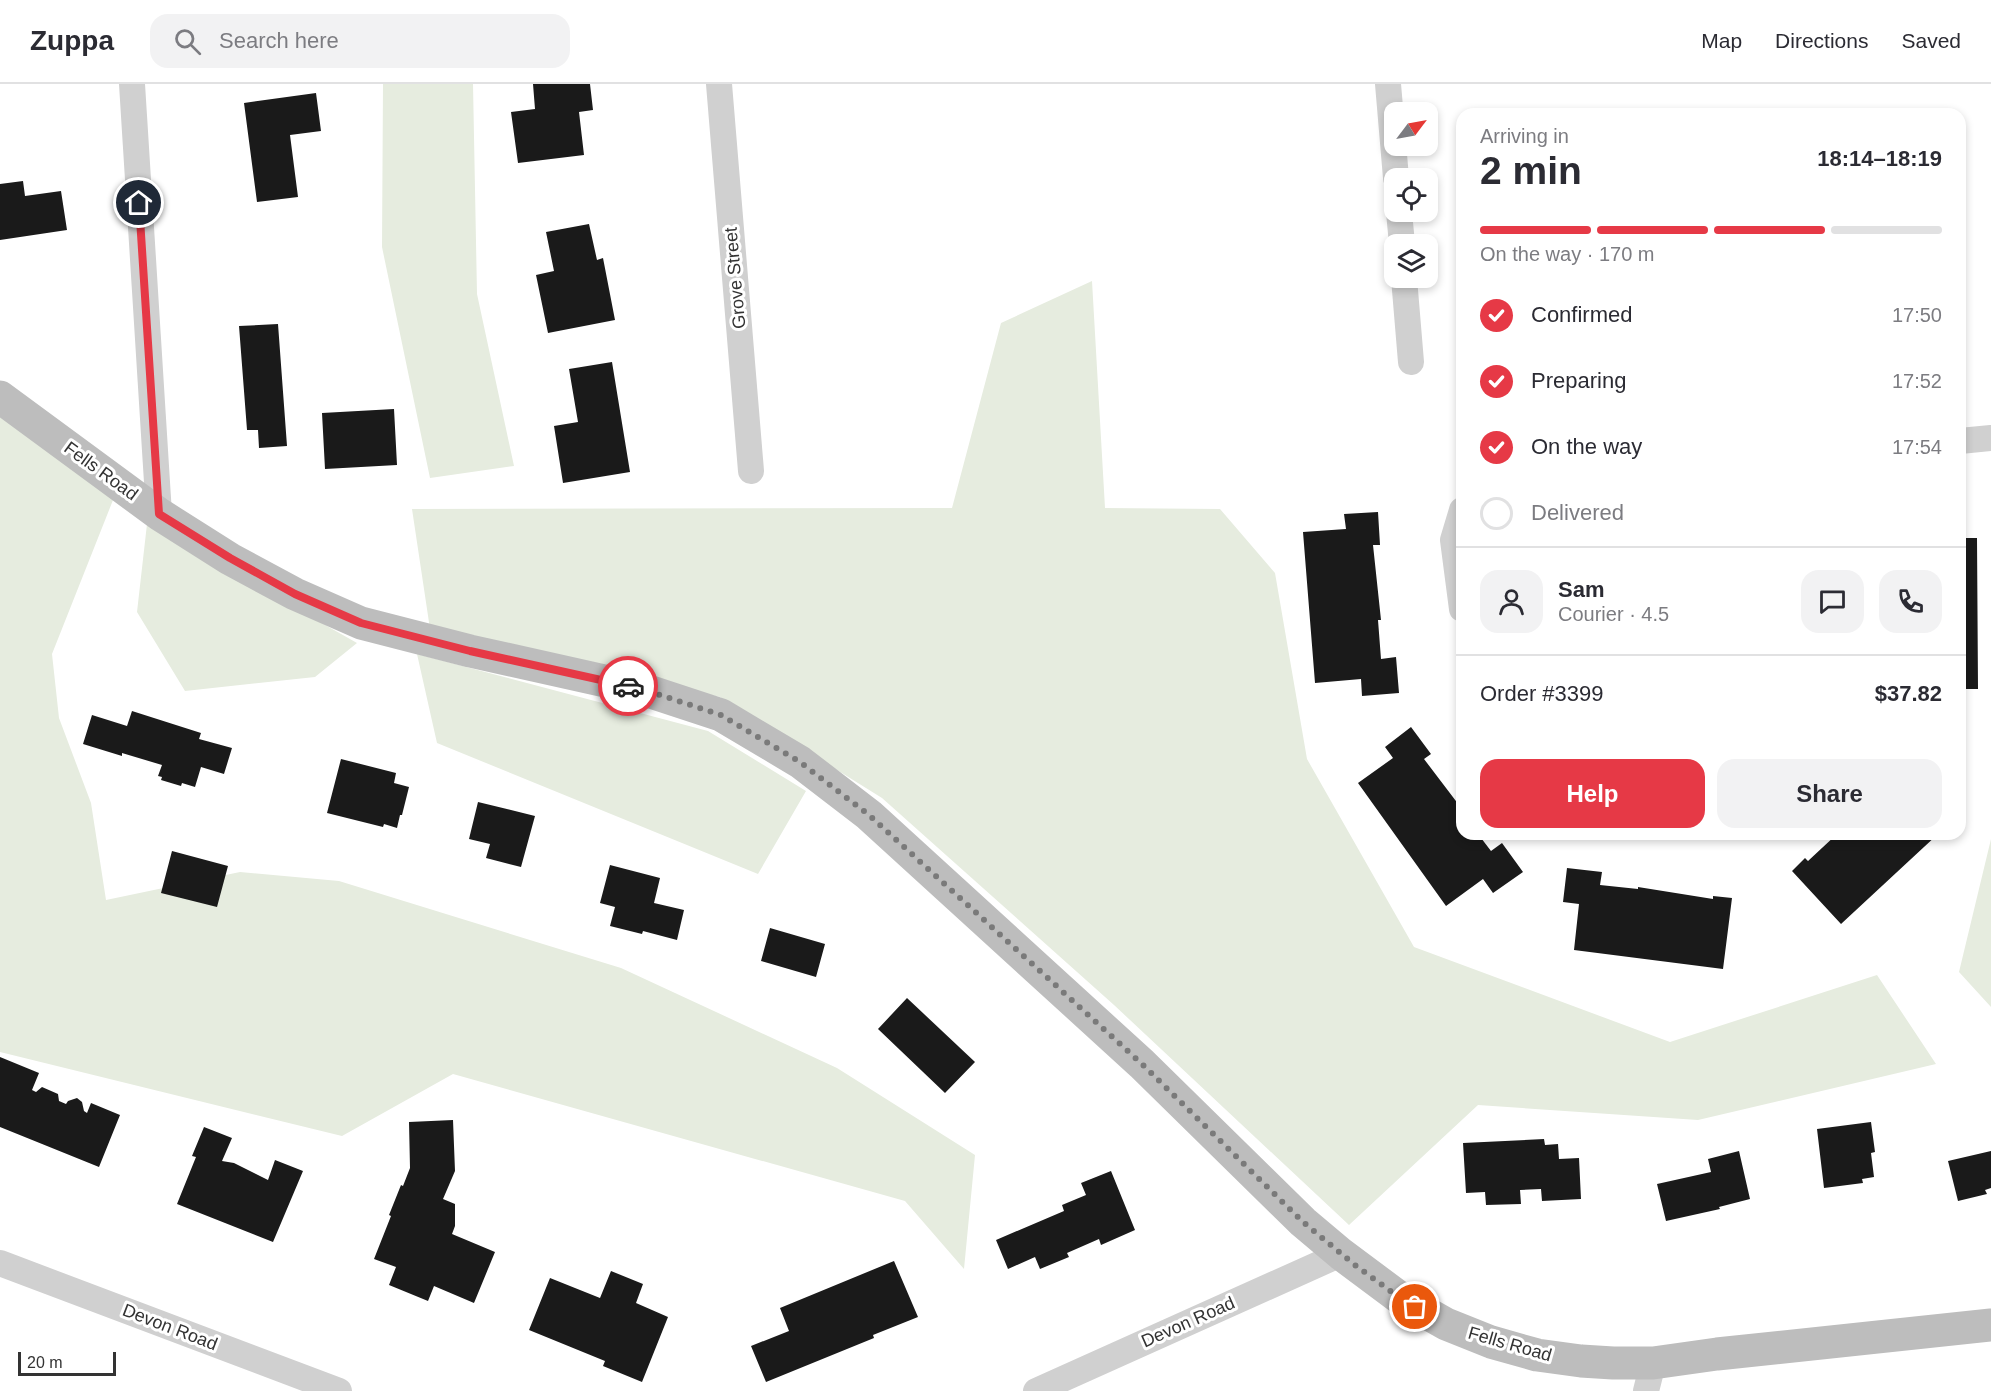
<!DOCTYPE html>
<meta charset="utf-8">
<style>
:root{--surface:#fff;--page:#f2f2f3;--text:#2b2b33;--muted:#7c7c81;--line:#e1e1e2;--accent:#e63946}
body{margin:0;font-family:Arial,sans-serif;background:var(--page);color:var(--text);height:100vh;display:flex;flex-direction:column;font-size:22px;white-space:nowrap}
*{box-sizing:border-box;margin:0}
p{font-size:20px;color:var(--muted)}
.icon{flex:none;width:33px;height:33px;fill:none;stroke:currentColor;stroke-width:2;stroke-linecap:round;stroke-linejoin:round}
.map{position:relative;flex:1;overflow:hidden}
.panel{position:absolute;left:1456px;top:24px;width:510px;height:732px;display:flex;flex-direction:column;background:var(--surface);border-radius:18px;box-shadow:0 3px 9px #0003}
.panel>*{flex:none}
.needle{width:39px;rotate:58deg}
.controls{position:absolute;left:1384px;top:18px;display:grid;gap:12px}
.controls a{display:grid;place-items:center;width:54px;height:54px;border-radius:12px;background:var(--surface);box-shadow:0 3px 9px #0003;font-size:30px}
.scale{position:absolute;left:18px;bottom:15px;width:98px;box-sizing:border-box;padding-left:6px;border:3px solid #333;border-top:0;font-size:16px;line-height:21px;white-space:nowrap;color:#333;-webkit-text-stroke:4px #fff;paint-order:stroke}
.pin{position:absolute;display:grid;place-items:center;width:51px;height:51px;color:#fff;margin:-26px;border:3px solid #fff;border-radius:50%;box-shadow:0 2px 6px #0007}
.courier{position:absolute;display:grid;place-items:center;width:60px;height:60px;margin:-30px;border:4px solid #e63946;border-radius:50%;background:#fff;color:#222;box-shadow:0 2px 8px #0007}
.summary em{font-style:normal;font-weight:700}
.summary div{display:flex;flex-direction:column-reverse}
.summary{display:flex;align-items:center;justify-content:space-between;height:102px;padding:0 24px}
h1{font-size:39px;font-weight:700;line-height:45px}
.bar{display:grid;grid-template-columns:repeat(4,1fr);gap:9px 6px;align-content:center;height:72px;padding:0 24px}
.bar i{height:8px;border-radius:4px;background:var(--line)}
.bar .on{background:var(--accent)}
.bar p{grid-column:span 4}
.line{display:flex;align-items:center;gap:15px;padding:0 24px;border-top:2px solid var(--line)}
.line div{flex:1}
.round{display:grid;place-items:center;flex:none;width:63px;height:63px;border-radius:18px;background:var(--page)}
ol{padding:0 24px;list-style:none}
li{display:flex;align-items:center;gap:18px;height:66px}
li p{margin-inline-start:auto}
li .icon{padding:6px;border-radius:50%;background:var(--accent);color:#fff;stroke-width:4}
li:last-child{color:var(--muted)}
li i{width:33px;height:33px;border:3px solid var(--line);border-radius:50%}
.action{display:flex;gap:12px;margin-top:auto;padding:12px 24px}
.action a{flex:1;height:69px;border-radius:18px;background:var(--accent);color:#fff;font-size:24px;font-weight:700;line-height:69px;text-align:center}
.action a+a{background:var(--page);color:var(--text)}
header{display:flex;align-items:center;gap:36px;box-sizing:border-box;height:84px;padding:0 30px;background:var(--surface);border-bottom:2px solid var(--line)}
header strong{font-size:28px}
nav{display:flex;gap:33px;margin-inline-start:auto;font-size:21px}
.search{width:420px;height:54px;background:var(--page);display:flex;align-items:center;gap:15px;box-sizing:border-box;padding:0 21px;border-radius:18px;color:var(--muted);font-size:22px}
.map>svg:first-child{display:block}
</style>
<header>
<strong>Zuppa</strong>
<div class="search"><svg class="icon" aria-label="search" viewBox="0 0 24 24"><circle cx="10" cy="10" r="6"/><path d="M15 15l6 6"/></svg>Search here</div>
<nav><a>Map</a><a>Directions</a><a>Saved</a></nav>
</header>
<div class="map">
<svg width="1991" height="1307" viewBox="0 0 1991 1307">
<rect width="100%" height="100%" fill="#fff"/>
<path fill="#e6ecdf" d="M 383,0 L 473,0 L 477,210 L 514,382 L 430,394 L 382,163 Z
M 1092,197 L 1105,424 L 1220,425 L 1275,489 L 1307,675 L 1414,863 L 1670,958 L 1877,891 L 1936,980 L 1698,1036 L 1478,1021 L 1349,1141 L 1114,921 L 882,714 L 720,613 L 498,563 L 430,545 L 412,425 L 952,424 L 1001,239 Z
M 0,321 L 117,406 L 52,570 L 59,634 L 91,719 L 106,816 L 240,788 L 339,797 L 621,884 L 837,984 L 975,1071 L 964,1185 L 905,1117 L 453,990 L 342,1052 L 0,968 Z
M 147,440 L 357,559 L 315,593 L 185,607 L 137,528 Z
M 417,570 L 708,647 L 806,707 L 758,790 L 437,659 Z
M 1991,755 L 1991,923 L 1959,888 Z"/>
<path fill="#1a1a1a" d="M 533,0 L 590,0 L 593,26 L 579,28 L 584,71 L 518,79 L 511,28 L 535,25 Z
M 316,9 L 321,47 L 290,51 L 298,113 L 257,118 L 244,19 Z
M 23,97 L 25,112 L 61,107 L 67,146 L 0,156 L 0,100 Z
M 589,140 L 597,176 L 603,174 L 615,236 L 548,249 L 536,191 L 554,187 L 546,148 Z
M 278,240 L 287,362 L 259,364 L 258,346 L 247,346 L 239,242 Z
M 612,278 L 630,388 L 563,399 L 554,342 L 578,338 L 569,285 Z
M 394,325 L 397,381 L 325,385 L 322,329 Z
M 1378,428 L 1380,461 L 1373,461 L 1381,536 L 1378,536 L 1381,575 L 1396,573 L 1399,609 L 1362,612 L 1361,595 L 1315,599 L 1303,448 L 1346,445 L 1344,430 Z
M 1960,454 L 1977,454 L 1978,605 L 1960,605 Z
M 132,627 L 201,649 L 199,655 L 232,664 L 224,690 L 201,683 L 195,703 L 182,699 L 181,702 L 161,696 L 162,693 L 158,692 L 162,681 L 122,669 L 122,672 L 83,660 L 92,631 L 127,642 Z
M 1411,643 L 1431,670 L 1424,675 L 1462,725 L 1462,750 L 1478,750 L 1491,767 L 1502,759 L 1523,788 L 1493,809 L 1483,795 L 1446,822 L 1358,699 L 1393,674 L 1385,663 Z
M 341,675 L 396,689 L 394,699 L 409,703 L 402,731 L 400,731 L 397,744 L 384,740 L 383,743 L 327,729 Z
M 478,718 L 535,732 L 521,783 L 486,774 L 490,760 L 469,755 Z
M 1837,750 L 1938,750 L 1841,840 L 1792,787 L 1805,774 L 1808,777 Z
M 172,767 L 228,782 L 217,823 L 161,809 Z
M 610,781 L 660,794 L 654,819 L 684,826 L 677,856 L 643,847 L 642,850 L 610,842 L 615,823 L 600,819 Z
M 1567,784 L 1602,788 L 1600,801 L 1638,805 L 1638,803 L 1713,815 L 1713,812 L 1732,814 L 1723,885 L 1574,866 L 1579,820 L 1563,818 Z
M 770,844 L 825,860 L 816,893 L 761,877 Z
M 907,914 L 975,978 L 945,1009 L 878,945 Z
M 0,973 L 39,989 L 32,1006 L 36,1008 L 42,1003 L 58,1010 L 59,1017 L 66,1020 L 68,1017 L 77,1014 L 82,1018 L 84,1027 L 87,1029 L 91,1019 L 120,1031 L 99,1083 L 0,1043 Z
M 453,1036 L 455,1087 L 443,1115 L 455,1120 L 455,1142 L 452,1150 L 495,1168 L 474,1219 L 434,1202 L 428,1217 L 389,1201 L 396,1183 L 374,1175 L 391,1132 L 389,1131 L 401,1101 L 403,1102 L 410,1084 L 409,1038 Z
M 1871,1038 L 1875,1068 L 1871,1069 L 1874,1093 L 1862,1095 L 1863,1099 L 1824,1104 L 1817,1045 Z
M 204,1043 L 232,1054 L 222,1077 L 234,1079 L 268,1096 L 275,1076 L 303,1087 L 273,1158 L 177,1120 L 196,1073 L 192,1072 Z
M 1544,1055 L 1545,1061 L 1558,1060 L 1559,1075 L 1579,1074 L 1581,1115 L 1542,1117 L 1541,1105 L 1520,1106 L 1521,1120 L 1486,1121 L 1485,1108 L 1466,1109 L 1463,1059 Z
M 1739,1067 L 1750,1115 L 1719,1123 L 1720,1125 L 1666,1137 L 1657,1100 L 1711,1088 L 1708,1075 Z
M 1991,1067 L 1991,1104 L 1985,1106 L 1987,1110 L 1958,1117 L 1948,1077 Z
M 1111,1087 L 1135,1146 L 1101,1161 L 1099,1155 L 1067,1169 L 1069,1173 L 1040,1185 L 1035,1173 L 1008,1185 L 996,1156 L 1064,1127 L 1062,1121 L 1086,1111 L 1081,1099 Z
M 894,1177 L 918,1233 L 873,1251 L 874,1254 L 766,1298 L 751,1262 L 789,1247 L 780,1224 Z
M 611,1187 L 643,1200 L 636,1219 L 668,1233 L 642,1298 L 603,1282 L 605,1277 L 529,1246 L 550,1194 L 600,1214 Z"/>
<g fill="none" stroke-linecap="round" stroke-linejoin="round">
<path stroke="#d0d0d0" stroke-width="26" d="M 132,0 L 159,430
M 719,0 L 751,387
M 1388,0 L 1396,94
M 1399,128 L 1402,160
M 1404,194 L 1411,278
M 1960,357 L 1991,354
M 1462,426 L 1453,456 L 1462,525
M 0,1179 L 339,1307
M 1036,1307 L 1341,1170
M 1646,1307 L 1653,1279"/>
<path stroke="#bdbdbd" stroke-width="33" d="M 0,313 L 159,430 L 230,475 L 295,510 L 361,539 L 470,567 L 645,606 L 721,631 L 800,678 L 869,731 L 1142,980 L 1303,1138 L 1341,1170 L 1400,1214 L 1446,1240 L 1491,1258 L 1537,1271 L 1581,1277 L 1613,1279 L 1653,1279 L 1717,1270 L 1991,1241"/>
</g>
<g fill="none" stroke-linecap="round" stroke-linejoin="round">
<path stroke="#7a7a7a" stroke-width="6" stroke-dasharray="0 10.8" d="M 628,602 L 645,606 L 721,631 L 800,678 L 869,731 L 1142,980 L 1303,1138 L 1355,1181 L 1400,1214 L 1415,1223"/>
<path stroke="#e63946" stroke-width="8" d="M 139,119 L 159,430 L 230,474 L 295,510 L 361,539 L 470,567 L 628,602"/>
</g>
<g text-anchor="middle" dominant-baseline="central" stroke-width="6" stroke-linejoin="round" paint-order="stroke">
<g font-size="18" fill="#333" stroke="#fff">
<text transform="translate(735 194) rotate(-95)">Grove Street</text>
<text transform="translate(101 387) rotate(36)">Fells Road</text>
<text transform="translate(1188 1238) rotate(-24)">Devon Road</text>
<text transform="translate(170 1243) rotate(21)">Devon Road</text>
<text transform="translate(1510 1260) rotate(16)">Fells Road</text>
</g>
</g>
</svg>
<div class="controls">
<a><svg class="needle" viewBox="-14 -14 28 28"><path d="M0-13l5 13h-10z" fill="#e53935"/><path d="M0 13l5-13h-10z" fill="#7c7c81"/></svg></a>
<a><svg class="icon" aria-label="locate" viewBox="0 0 24 24"><circle cx="12" cy="12" r="6"/><path d="M12 2v4M12 18v4M2 12h4M18 12h4"/></svg></a>
<a><svg class="icon" aria-label="layers" viewBox="0 0 24 24"><path d="M12 4l9 5-9 5-9-5zM3 14l9 5 9-5"/></svg></a>
</div>
<div class="scale">20 m</div>
<div class="pin" style="left:1415px;top:1223px;background:#ea580c"><svg class="icon" aria-label="bag" viewBox="0 0 24 24"><path d="M5 8h14l-1 12H6zM9 8a3 3 0 0 1 6 0"/></svg></div>
<div class="pin" style="left:139px;top:119px;background:#1f2937"><svg class="icon" aria-label="home" viewBox="0 0 24 24"><path d="M3 11l9-7 9 7M6 9v11h12V9"/></svg></div>
<div class="courier" style="left:628px;top:602px"><svg class="icon" aria-label="car" viewBox="0 0 24 24"><path d="M5 17H2v-5l4-1 3-4h7l3 4 3 1v5h-3M9 17h6M6 11h13"/><circle cx="7" cy="17" r="2"/><circle cx="17" cy="17" r="2"/></svg></div>
<section class="panel">
<div class="summary"><div><h1>2 min</h1><p>Arriving in</p></div><em>18:14–18:19</em></div>
<div class="bar"><i class="on"></i><i class="on"></i><i class="on"></i><i></i><p>On the way · 170 m</p></div>
<ol>
<li><svg class="icon" aria-label="check" viewBox="0 0 24 24"><path d="M5 12l5 5 9-10"/></svg>Confirmed<p>17:50</p></li>
<li><svg class="icon" aria-label="check" viewBox="0 0 24 24"><path d="M5 12l5 5 9-10"/></svg>Preparing<p>17:52</p></li>
<li><svg class="icon" aria-label="check" viewBox="0 0 24 24"><path d="M5 12l5 5 9-10"/></svg>On the way<p>17:54</p></li>
<li><i></i>Delivered</li>
</ol>
<div class="line" style="height:108px"><a class="round"><svg class="icon" aria-label="person" viewBox="0 0 24 24"><circle cx="12" cy="8" r="4"/><path d="M4 21q1-7 8-7t8 7"/></svg></a><div><b>Sam</b><p>Courier · 4.5</p></div><a class="round"><svg class="icon" aria-label="chat" viewBox="0 0 24 24"><path d="M4 5h16v11H9l-5 4z"/></svg></a><a class="round"><svg class="icon" aria-label="phone" viewBox="0 0 24 24"><path d="M5 4h4l2 5-3 2q2 4 5 5l2-3 5 2v4C11 20 4 13 5 4z"/></svg></a></div>
<div class="line" style="height:78px"><div>Order #3399</div><b>$37.82</b></div>
<div class="action"><a>Help</a><a>Share</a></div>
</section>
</div>
